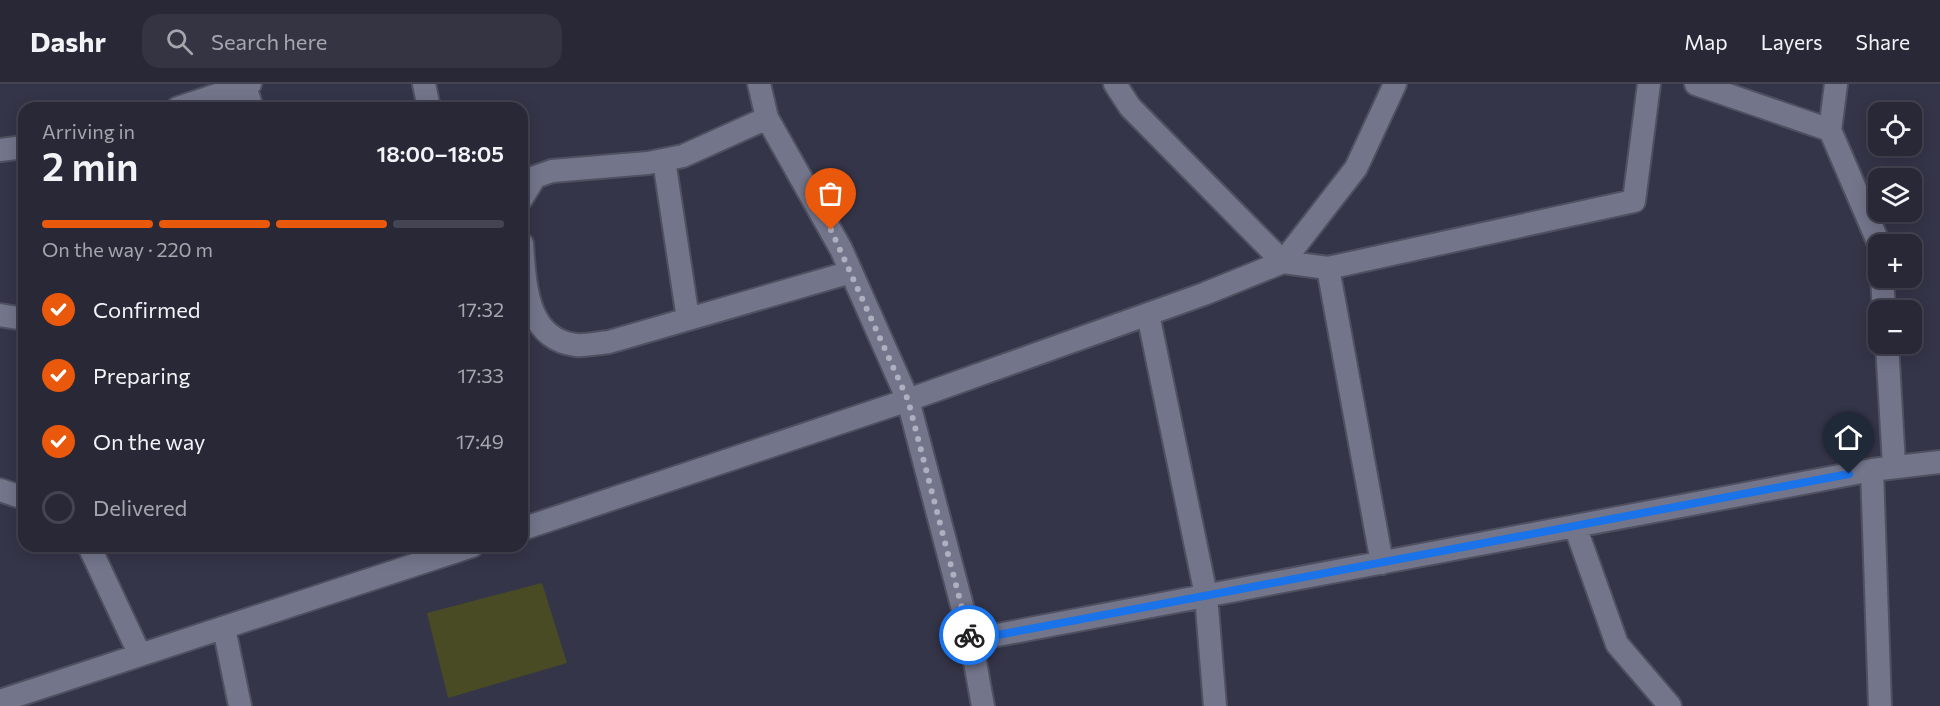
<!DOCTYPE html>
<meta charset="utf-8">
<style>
:root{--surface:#282837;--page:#343442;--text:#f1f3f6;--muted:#a5a6ad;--line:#444452;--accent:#ea580c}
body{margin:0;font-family:Commissioner,sans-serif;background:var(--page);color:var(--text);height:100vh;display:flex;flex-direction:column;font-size:22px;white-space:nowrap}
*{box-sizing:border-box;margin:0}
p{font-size:20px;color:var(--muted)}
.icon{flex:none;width:33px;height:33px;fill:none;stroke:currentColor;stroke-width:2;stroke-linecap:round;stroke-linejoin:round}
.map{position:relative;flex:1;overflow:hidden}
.sheet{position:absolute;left:18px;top:18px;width:510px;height:450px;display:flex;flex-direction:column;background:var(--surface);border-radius:18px;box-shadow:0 3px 15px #0003,0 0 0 2px var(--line)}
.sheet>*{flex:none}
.controls{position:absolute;left:1868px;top:18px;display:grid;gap:12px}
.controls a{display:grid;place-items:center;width:54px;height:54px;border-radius:12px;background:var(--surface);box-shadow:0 3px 15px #0003,0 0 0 2px var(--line);font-size:30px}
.pin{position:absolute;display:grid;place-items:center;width:51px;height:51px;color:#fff;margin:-62px -26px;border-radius:50% 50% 50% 0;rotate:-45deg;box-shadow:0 0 6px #0007}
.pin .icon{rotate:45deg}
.courier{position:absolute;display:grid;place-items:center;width:60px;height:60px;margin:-30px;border:4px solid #1a73e8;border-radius:50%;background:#fff;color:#222;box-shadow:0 2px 8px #0007}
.headline em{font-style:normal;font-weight:600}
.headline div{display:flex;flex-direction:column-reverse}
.headline{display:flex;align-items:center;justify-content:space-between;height:102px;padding:0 24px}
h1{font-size:39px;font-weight:600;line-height:45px}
.bar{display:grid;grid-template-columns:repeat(4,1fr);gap:9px 6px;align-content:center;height:72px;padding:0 24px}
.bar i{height:8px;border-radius:4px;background:var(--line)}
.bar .current{background:var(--accent)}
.bar p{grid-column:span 4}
ol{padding:0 24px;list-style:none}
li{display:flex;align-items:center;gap:18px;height:66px}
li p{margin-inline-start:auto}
li .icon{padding:6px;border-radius:50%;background:var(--accent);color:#fff;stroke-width:4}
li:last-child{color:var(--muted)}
li i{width:33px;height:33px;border:3px solid var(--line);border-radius:50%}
header{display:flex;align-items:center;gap:36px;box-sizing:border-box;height:84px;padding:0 30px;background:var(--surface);border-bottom:2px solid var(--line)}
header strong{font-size:28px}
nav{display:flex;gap:33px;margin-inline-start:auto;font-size:21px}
.search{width:420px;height:54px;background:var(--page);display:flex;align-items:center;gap:15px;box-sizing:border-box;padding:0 21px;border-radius:18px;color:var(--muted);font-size:22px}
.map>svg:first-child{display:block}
</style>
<header>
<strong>Dashr</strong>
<div class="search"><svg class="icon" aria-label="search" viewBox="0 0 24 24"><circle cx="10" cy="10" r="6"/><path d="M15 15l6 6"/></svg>Search here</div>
<nav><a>Map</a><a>Layers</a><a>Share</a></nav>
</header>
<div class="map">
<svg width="1940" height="622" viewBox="0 0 1940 622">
<rect width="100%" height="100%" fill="#353549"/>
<path fill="#494b25" d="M 542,499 L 567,579 L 448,614 L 427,529 Z"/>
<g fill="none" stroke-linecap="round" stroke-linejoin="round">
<g stroke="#4f5060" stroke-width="26">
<path id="minor" d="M 424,0 L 429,24
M 759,0 L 767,34 L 841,165 L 908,316 L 971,556 L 983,622
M 1115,0 L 1130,23 L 1283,178 L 1328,184 L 1634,117 L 1649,0
M 1696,0 L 1830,46
M 1836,0 L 1830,46 L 1879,160
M 245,2 L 252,24
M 178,24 L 250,0
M 0,66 L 24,63
M 664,76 L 688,235
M 522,114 L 535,93 L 552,87 L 648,79 L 683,72 L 767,34
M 522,160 C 525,200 526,255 576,261 C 586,262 598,259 609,258 L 851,188
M 1328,184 L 1382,479
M 1882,194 L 1884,226
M 1148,230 L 1206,511 L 1215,622
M 0,231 L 24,235
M 1887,260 L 1894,381
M 1872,386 L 1880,622
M 0,406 L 24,414
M 1575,442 L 1617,560 L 1670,622
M 522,445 L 908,316 L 1204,210 L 1283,178 L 1356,84 L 1395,0
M 89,462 L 140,571
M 224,544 L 240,622
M 971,556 L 1872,386 L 1940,378
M 0,617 L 472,462"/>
</g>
<use href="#minor" stroke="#73758b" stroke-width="22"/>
</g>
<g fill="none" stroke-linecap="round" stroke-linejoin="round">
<path stroke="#afafbf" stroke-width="6" stroke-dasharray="0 10.8" d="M 831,146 L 908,316 L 969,551"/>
<path stroke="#1a73e8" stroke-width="8" d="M 969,551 L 971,556 L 1849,390"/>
</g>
</svg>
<div class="controls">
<a><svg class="icon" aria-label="locate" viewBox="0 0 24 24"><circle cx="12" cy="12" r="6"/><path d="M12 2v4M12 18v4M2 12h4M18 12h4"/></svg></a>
<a><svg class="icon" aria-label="layers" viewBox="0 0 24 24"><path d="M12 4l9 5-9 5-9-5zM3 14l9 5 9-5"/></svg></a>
<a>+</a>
<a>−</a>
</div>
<div class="pin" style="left:831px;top:146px;background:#ea580c"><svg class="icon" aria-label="bag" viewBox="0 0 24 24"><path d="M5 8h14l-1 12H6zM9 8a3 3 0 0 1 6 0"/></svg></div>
<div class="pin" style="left:1849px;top:390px;background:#1f2937"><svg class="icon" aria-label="home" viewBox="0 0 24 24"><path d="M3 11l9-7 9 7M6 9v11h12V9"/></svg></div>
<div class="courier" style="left:969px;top:551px"><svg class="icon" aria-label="bike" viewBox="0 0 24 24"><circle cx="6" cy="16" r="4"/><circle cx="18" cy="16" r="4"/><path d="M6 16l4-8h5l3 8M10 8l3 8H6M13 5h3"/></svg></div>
<section class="sheet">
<div class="headline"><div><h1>2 min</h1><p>Arriving in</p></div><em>18:00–18:05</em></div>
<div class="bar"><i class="current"></i><i class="current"></i><i class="current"></i><i></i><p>On the way · 220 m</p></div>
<ol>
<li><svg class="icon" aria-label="check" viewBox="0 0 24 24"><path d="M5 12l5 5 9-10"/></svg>Confirmed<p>17:32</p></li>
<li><svg class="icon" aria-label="check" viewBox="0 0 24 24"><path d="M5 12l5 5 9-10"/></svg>Preparing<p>17:33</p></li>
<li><svg class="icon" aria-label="check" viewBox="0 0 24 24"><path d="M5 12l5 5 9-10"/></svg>On the way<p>17:49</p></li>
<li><i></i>Delivered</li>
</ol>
</section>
</div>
